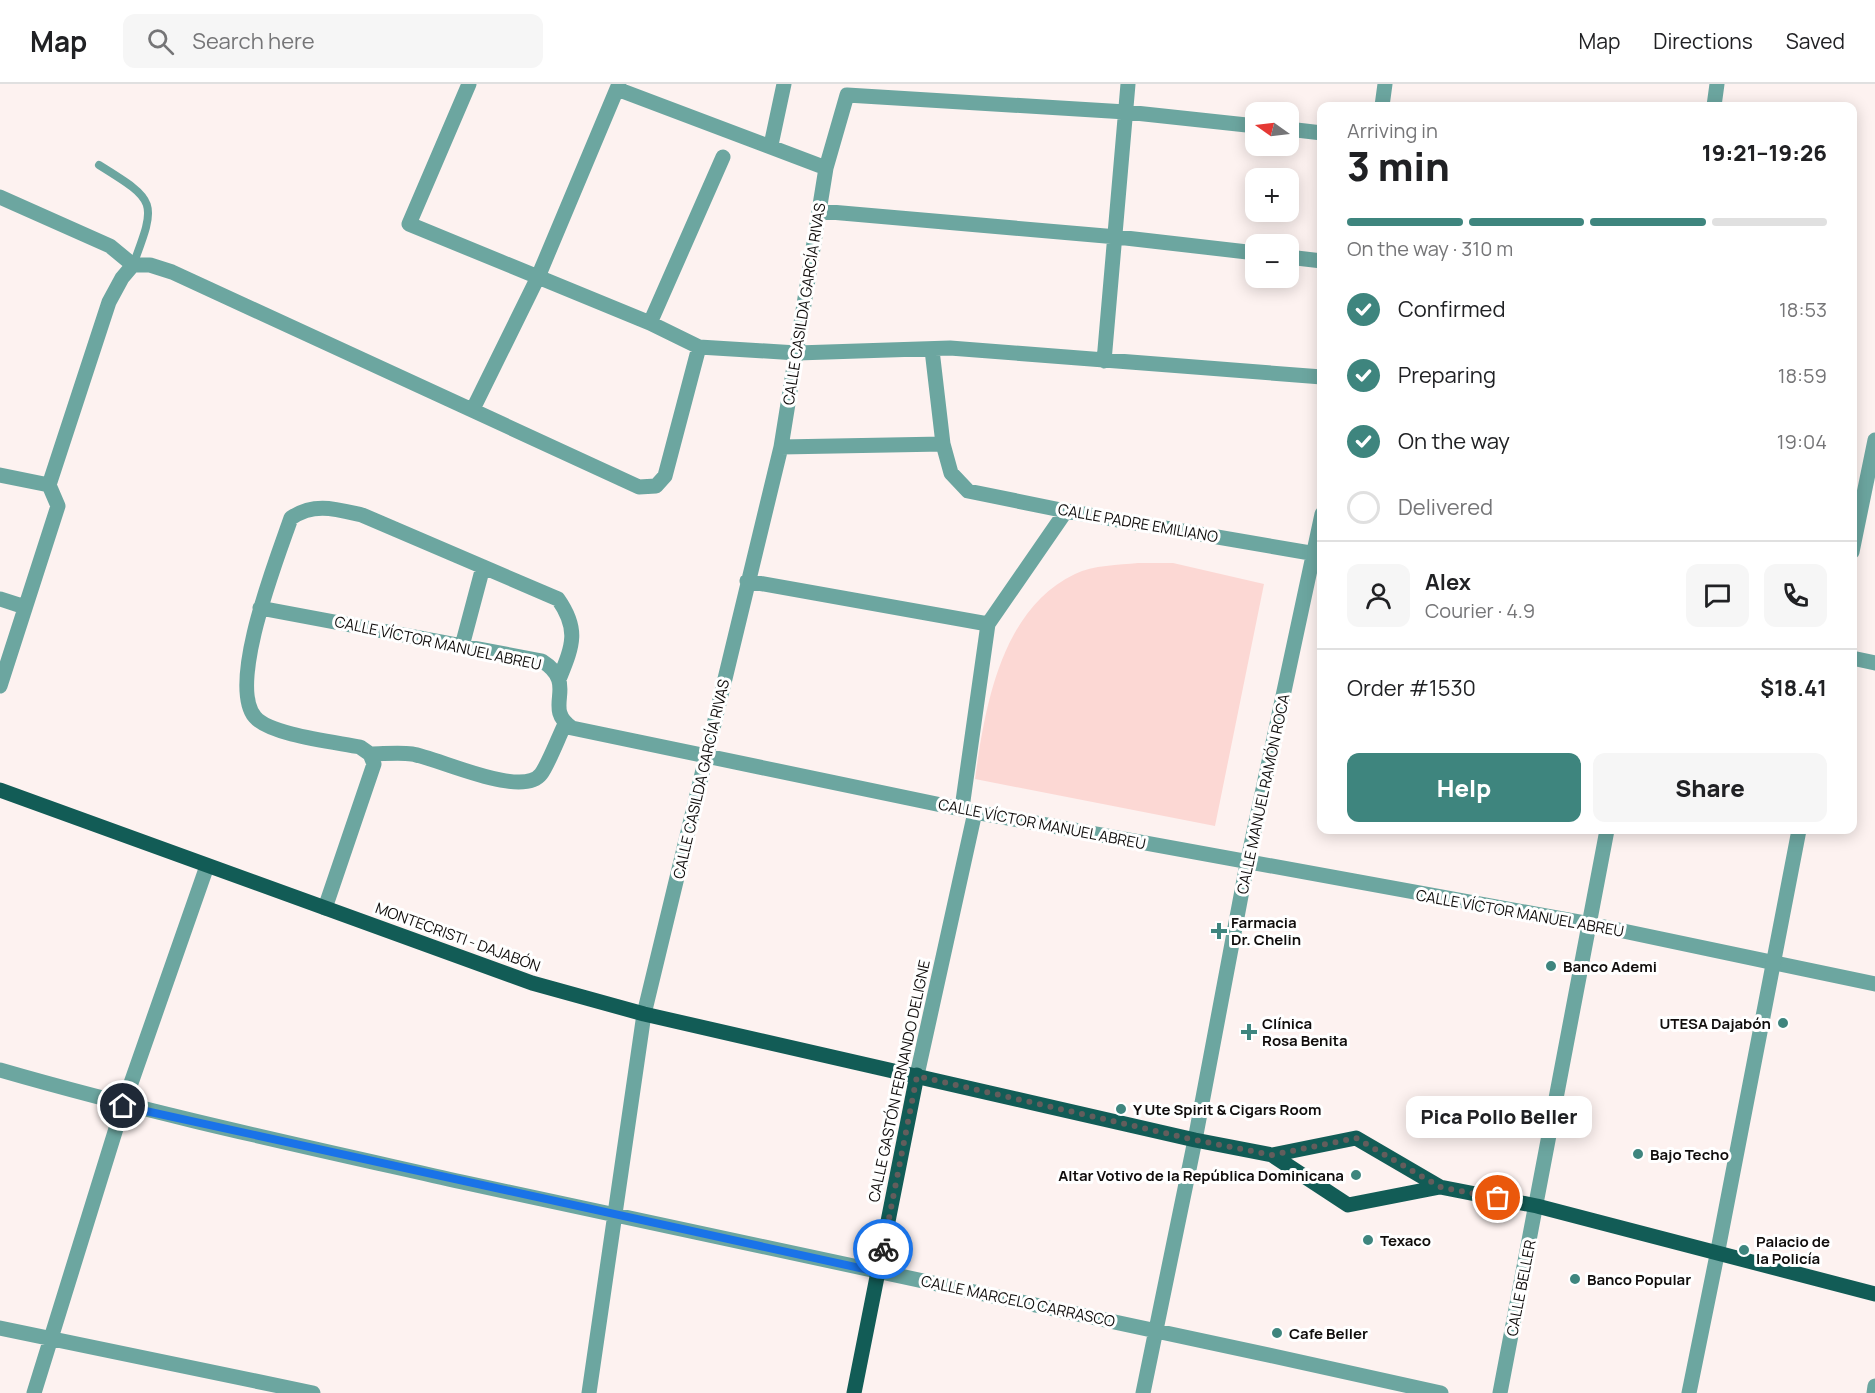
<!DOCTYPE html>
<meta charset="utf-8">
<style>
:root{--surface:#fff;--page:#f6f6f6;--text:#202124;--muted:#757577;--line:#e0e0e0;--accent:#3e857e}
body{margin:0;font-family:Manrope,sans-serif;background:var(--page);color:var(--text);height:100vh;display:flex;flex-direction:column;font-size:22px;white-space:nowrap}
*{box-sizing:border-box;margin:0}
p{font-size:20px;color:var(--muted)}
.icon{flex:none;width:33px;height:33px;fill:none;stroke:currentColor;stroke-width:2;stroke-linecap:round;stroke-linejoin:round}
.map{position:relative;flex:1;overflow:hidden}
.drawer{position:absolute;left:1317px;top:18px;width:540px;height:732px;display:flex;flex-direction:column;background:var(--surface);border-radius:12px;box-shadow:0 3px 15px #0003}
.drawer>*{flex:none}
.needle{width:39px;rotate:284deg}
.controls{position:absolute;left:1245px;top:18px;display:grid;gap:12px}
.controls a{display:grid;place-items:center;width:54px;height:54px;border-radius:12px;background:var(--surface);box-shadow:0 3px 15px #0003;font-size:30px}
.pin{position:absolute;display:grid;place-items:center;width:51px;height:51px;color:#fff;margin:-26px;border:3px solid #fff;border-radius:50%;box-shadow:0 2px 6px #0007}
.courier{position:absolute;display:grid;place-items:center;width:60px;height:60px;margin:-30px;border:4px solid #1a73e8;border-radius:50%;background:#fff;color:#222;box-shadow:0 2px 8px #0007}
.bubble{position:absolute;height:42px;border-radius:12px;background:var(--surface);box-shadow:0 3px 15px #0003;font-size:20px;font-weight:800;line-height:42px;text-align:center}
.headline em{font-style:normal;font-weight:800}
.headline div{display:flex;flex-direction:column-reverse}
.headline{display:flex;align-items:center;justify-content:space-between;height:102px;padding:0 30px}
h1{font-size:39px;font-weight:800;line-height:45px}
.bar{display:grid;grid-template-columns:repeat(4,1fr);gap:9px 6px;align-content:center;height:72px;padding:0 30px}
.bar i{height:8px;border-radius:4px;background:var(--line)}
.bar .current{background:var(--accent)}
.bar p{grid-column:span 4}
.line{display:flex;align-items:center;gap:15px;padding:0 30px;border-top:2px solid var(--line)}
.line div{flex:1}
.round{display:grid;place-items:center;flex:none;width:63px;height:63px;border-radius:12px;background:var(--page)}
ol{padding:0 30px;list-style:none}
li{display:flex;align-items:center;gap:18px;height:66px}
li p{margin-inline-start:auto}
li .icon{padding:6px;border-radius:50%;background:var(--accent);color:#fff;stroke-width:4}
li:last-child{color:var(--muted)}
li i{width:33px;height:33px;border:3px solid var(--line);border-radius:50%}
.button{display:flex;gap:12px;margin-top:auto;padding:12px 30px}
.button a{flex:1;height:69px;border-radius:12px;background:var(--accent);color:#fff;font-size:24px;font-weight:800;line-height:69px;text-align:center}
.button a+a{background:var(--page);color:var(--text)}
header{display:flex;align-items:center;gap:36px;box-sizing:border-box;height:84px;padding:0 30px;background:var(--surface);border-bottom:2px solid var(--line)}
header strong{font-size:28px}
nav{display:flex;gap:33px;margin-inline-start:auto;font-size:21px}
.search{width:420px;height:54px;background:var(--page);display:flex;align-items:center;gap:15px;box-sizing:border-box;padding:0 21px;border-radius:12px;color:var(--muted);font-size:22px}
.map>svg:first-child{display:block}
</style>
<header>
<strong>Map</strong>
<div class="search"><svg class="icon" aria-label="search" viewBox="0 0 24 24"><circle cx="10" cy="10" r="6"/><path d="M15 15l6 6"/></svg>Search here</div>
<nav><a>Map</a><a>Directions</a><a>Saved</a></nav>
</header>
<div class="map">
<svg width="1875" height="1309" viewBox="0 0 1875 1309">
<rect width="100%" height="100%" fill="#fdf2f0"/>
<path fill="#fcd8d4" d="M 1138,479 L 1173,479 L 1264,500 L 1215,742 L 975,695 C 985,623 1001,525 1075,490 C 1093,481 1119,481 1138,479 Z"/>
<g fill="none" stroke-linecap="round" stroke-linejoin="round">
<path stroke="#6ca6a0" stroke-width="8" d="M 99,81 C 157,117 157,117 133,181"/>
<path stroke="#6ca6a0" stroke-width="15" d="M 469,0 L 409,140 L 650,239 L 699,263 L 797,269 L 950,264 L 1322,293
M 617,5 L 826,84
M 1382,22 L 1385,0
M 1714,22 L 1717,0
M 1288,45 L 1322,49
M 771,61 L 784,0
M 0,113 L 110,162 L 133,181 L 150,181 L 172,188 L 639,403 L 656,402 L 665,392 L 699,263
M 819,127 L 1117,153 L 1256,169
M 1288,173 L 1322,177
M 650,239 L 723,73
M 932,266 L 943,360 L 951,389 L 968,407 L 1066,427 L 1322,471
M 1104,277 L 1128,0
M 473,325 L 538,193 L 619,0
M 781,363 L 943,360
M 0,391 L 49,401
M 747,497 L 988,540
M 0,515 L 25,523
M 260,524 L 542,577 C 580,601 541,623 572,644 L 975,728 L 1590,840 L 1875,900
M 462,562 L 483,483
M 1852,574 L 1875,579
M 0,602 L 58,422 L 49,401 L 109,218 L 122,194 L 133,181
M 370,670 C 383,670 399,668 412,670 C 438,674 522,715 541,690 C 548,681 559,652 565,640
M 962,724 L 988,540 L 1066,427
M 325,824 L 374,680 L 370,670 L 360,663 C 335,658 270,651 255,633 C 227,600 278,472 291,434 C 314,418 336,425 362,431 L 558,515 C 579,545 573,561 560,593
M 0,986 C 152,1030 307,1063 462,1098 C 787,1171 1115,1236 1441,1309
M 917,991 L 975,728
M 0,1244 L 313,1309
M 34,1309 L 123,1022 L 207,782
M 589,1309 L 644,930 L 781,363 L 826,84 L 847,11 L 1126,28 L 1256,42
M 1143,1309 L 1195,1056 L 1247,780 L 1322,430
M 1500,1309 L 1607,746
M 1689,1309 L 1717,1171
M 1874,1309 L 1875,1302"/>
<path stroke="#6ca6a0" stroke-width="15" d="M 1852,468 L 1875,356
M 1717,1171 L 1799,746"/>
<path stroke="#125c56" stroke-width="15" d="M 0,706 L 532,899 L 644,930 L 1195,1056 L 1272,1071 L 1356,1054 L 1440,1103 L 1537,1122 L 1875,1210
M 1272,1071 L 1348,1121 L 1440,1103
M 854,1309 L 917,991"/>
</g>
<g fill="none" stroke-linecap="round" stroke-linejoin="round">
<path stroke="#635d5c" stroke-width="6" stroke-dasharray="0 10.8" d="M 883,1165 L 917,992 L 1195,1056 L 1272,1071 L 1356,1054 L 1440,1103 L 1498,1114"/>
<path stroke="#1a73e8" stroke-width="8" d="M 123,1022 L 878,1188 L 883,1165"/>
</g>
<g fill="#3e857e" stroke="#fff" stroke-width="2">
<path d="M1216 838h6v6h6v6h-6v6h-6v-6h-6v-6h6z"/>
<circle cx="1551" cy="882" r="6"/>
<circle cx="1783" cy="939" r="6"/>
<path d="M1246 939h6v6h6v6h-6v6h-6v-6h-6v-6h6z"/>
<circle cx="1121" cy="1025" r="6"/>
<circle cx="1638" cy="1070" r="6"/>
<circle cx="1356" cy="1091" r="6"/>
<circle cx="1368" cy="1156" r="6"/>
<circle cx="1744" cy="1166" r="6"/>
<circle cx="1575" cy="1195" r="6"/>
<circle cx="1277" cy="1249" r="6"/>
</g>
<g text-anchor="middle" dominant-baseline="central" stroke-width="6" stroke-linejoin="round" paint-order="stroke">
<g font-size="15" fill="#100d0c" stroke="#fff">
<text transform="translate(804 220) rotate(-81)">CALLE CASILDA GARCÍA RIVAS</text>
<text transform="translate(1138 439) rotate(10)">CALLE PADRE EMILIANO</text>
<text transform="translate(438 559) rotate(12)">CALLE VÍCTOR MANUEL ABREU</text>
<text transform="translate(701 695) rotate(-77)">CALLE CASILDA GARCÍA RIVAS</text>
<text transform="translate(1263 710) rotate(-78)">CALLE MANUEL RAMÓN ROCA</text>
<text transform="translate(1042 740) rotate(11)">CALLE VÍCTOR MANUEL ABREU</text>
<text transform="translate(1520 829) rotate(10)">CALLE VÍCTOR MANUEL ABREU</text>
<text transform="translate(458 853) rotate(20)">MONTECRISTI - DAJABÓN</text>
<text transform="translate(899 997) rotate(-78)">CALLE GASTÓN FERNANDO DELIGNE</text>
<text transform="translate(1521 1204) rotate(-79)">CALLE BELLER</text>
<text transform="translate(1018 1217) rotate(12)">CALLE MARCELO CARRASCO</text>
</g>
<g font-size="15" font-weight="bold" fill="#100d0c" stroke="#fff" text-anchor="start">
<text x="1231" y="838">Farmacia<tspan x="1231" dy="17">Dr. Chelin</tspan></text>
<text x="1563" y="882">Banco Ademi</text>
<text x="1262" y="939">Clínica<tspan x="1262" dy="17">Rosa Benita</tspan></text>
<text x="1771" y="939" text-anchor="end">UTESA Dajabón</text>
<text x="1133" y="1025">Y Ute Spirit &amp; Cigars Room</text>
<text x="1650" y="1070">Bajo Techo</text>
<text x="1344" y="1091" text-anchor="end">Altar Votivo de la República Dominicana</text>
<text x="1380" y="1156">Texaco</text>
<text x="1756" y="1157">Palacio de<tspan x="1756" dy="17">la Policía</tspan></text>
<text x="1587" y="1195">Banco Popular</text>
<text x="1289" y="1249">Cafe Beller</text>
</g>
</g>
</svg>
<div class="controls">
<a><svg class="needle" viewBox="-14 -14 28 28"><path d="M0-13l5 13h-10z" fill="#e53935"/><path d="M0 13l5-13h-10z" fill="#757577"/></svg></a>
<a>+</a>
<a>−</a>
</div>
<div class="pin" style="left:1498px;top:1114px;background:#ea580c"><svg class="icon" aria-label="bag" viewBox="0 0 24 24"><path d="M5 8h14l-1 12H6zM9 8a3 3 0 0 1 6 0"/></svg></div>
<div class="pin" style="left:123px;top:1022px;background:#1f2937"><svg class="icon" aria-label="home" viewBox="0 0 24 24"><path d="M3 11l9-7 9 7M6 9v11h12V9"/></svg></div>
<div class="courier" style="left:883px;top:1165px"><svg class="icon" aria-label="bike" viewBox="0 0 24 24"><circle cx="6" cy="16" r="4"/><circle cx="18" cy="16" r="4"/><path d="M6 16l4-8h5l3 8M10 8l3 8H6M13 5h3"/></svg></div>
<div class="bubble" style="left:1406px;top:1012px;width:186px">Pica Pollo Beller</div>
<section class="drawer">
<div class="headline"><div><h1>3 min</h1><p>Arriving in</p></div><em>19:21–19:26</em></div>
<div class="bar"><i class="current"></i><i class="current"></i><i class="current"></i><i></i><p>On the way · 310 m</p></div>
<ol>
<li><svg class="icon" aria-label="check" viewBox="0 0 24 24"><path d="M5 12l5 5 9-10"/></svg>Confirmed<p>18:53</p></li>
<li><svg class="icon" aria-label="check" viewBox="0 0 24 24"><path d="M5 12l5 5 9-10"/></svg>Preparing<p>18:59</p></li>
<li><svg class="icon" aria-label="check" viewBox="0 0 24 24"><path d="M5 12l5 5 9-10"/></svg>On the way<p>19:04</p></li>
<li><i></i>Delivered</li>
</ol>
<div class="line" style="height:108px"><a class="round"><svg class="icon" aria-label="person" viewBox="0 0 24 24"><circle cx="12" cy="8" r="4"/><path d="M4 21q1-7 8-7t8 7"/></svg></a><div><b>Alex</b><p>Courier · 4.9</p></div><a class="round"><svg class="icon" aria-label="chat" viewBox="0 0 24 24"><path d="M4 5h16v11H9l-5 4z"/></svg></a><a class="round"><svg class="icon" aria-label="phone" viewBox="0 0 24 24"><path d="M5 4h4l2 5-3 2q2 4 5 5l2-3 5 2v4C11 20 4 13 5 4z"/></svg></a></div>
<div class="line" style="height:78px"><div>Order #1530</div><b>$18.41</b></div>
<div class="button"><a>Help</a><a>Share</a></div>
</section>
</div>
